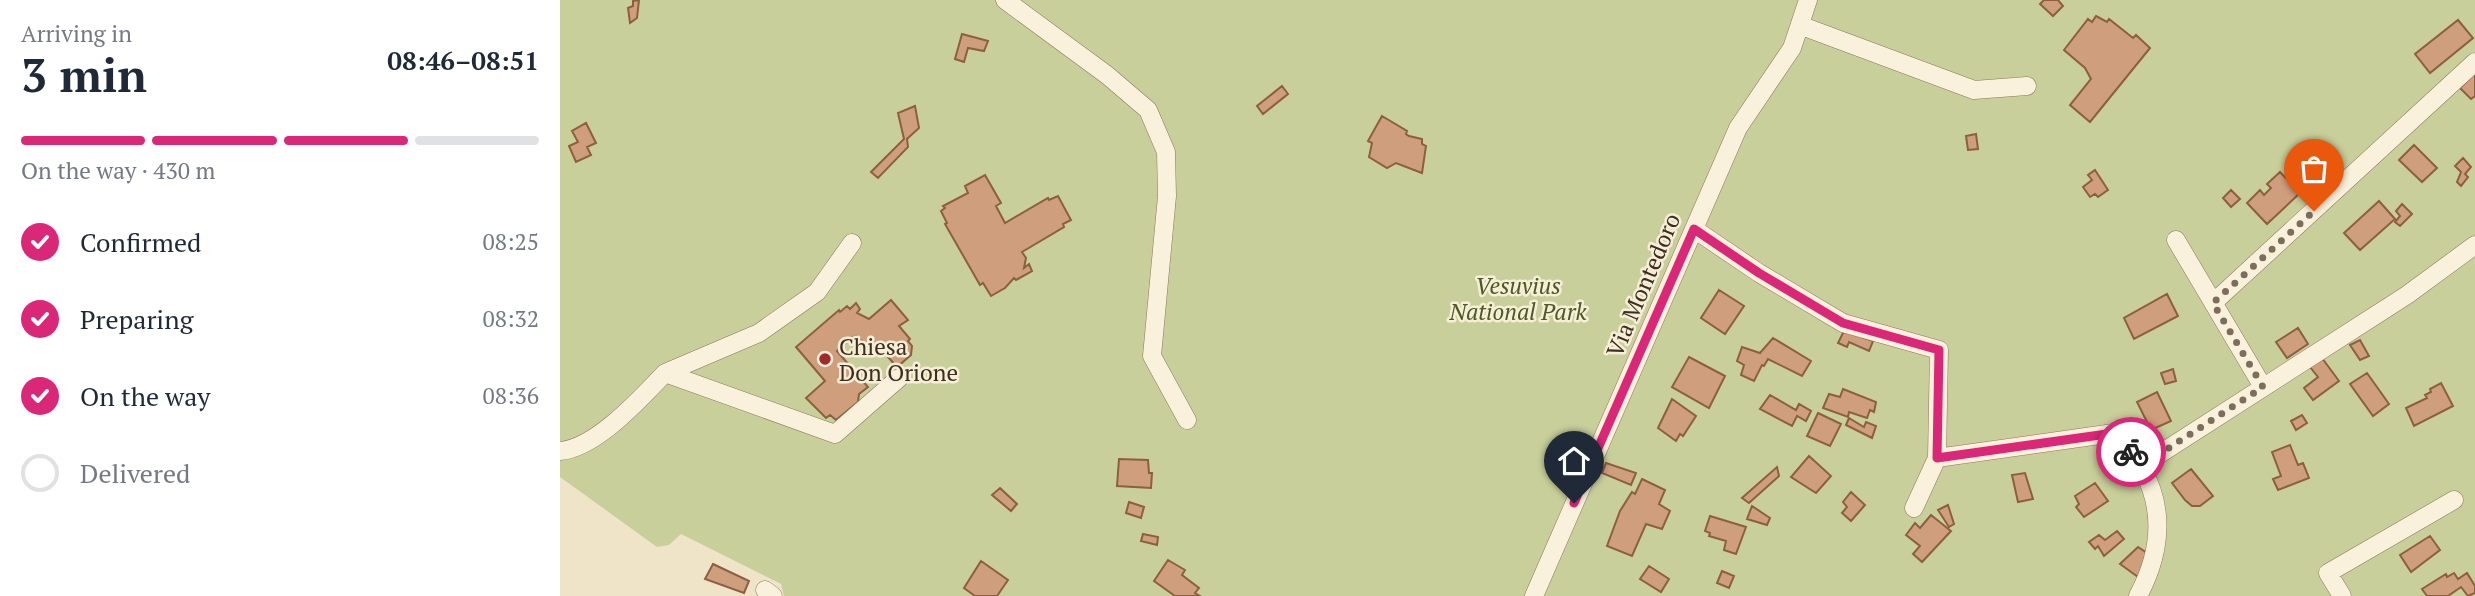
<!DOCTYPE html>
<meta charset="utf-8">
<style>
:root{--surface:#fff;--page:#f2f2f3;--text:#1f2937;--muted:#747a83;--line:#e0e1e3;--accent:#db2777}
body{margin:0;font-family:"PT Serif",serif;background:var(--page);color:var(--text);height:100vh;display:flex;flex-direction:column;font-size:26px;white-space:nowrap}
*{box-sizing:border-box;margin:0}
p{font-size:23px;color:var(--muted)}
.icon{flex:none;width:38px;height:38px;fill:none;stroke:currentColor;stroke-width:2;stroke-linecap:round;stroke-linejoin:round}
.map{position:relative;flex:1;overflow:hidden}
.sheet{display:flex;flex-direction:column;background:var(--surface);width:560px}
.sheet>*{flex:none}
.pin{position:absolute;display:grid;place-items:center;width:60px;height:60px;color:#fff;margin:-72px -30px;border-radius:50% 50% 50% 0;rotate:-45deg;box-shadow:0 0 7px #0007}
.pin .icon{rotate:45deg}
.courier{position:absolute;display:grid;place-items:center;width:70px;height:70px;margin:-35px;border:5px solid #db2777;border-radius:50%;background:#fff;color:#222;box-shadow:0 2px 9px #0007}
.overview em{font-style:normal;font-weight:600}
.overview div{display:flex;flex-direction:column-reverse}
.overview{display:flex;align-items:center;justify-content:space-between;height:119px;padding:0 21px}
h1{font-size:46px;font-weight:600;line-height:52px}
.bar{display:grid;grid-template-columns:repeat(4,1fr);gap:10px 7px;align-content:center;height:84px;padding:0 21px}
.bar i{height:9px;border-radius:5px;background:var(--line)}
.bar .on{background:var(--accent)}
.bar p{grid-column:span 4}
ol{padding:0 21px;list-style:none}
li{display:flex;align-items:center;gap:21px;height:77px}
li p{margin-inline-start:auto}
li .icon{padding:7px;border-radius:50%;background:var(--accent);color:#fff;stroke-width:4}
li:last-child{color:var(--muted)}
li i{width:38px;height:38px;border:4px solid var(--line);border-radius:50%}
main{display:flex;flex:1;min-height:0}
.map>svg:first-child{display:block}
</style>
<main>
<section class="sheet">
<div class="overview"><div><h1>3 min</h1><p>Arriving in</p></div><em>08:46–08:51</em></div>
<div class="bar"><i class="on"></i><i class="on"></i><i class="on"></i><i></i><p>On the way · 430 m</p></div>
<ol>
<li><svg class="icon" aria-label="check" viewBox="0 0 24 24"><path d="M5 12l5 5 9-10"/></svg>Confirmed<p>08:25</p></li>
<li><svg class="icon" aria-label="check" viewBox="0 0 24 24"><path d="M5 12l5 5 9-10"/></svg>Preparing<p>08:32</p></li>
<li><svg class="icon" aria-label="check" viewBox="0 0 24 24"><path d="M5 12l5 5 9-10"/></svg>On the way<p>08:36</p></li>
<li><i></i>Delivered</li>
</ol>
</section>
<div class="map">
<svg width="1915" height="596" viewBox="0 0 1915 596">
<rect width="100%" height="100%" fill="#f0e4c8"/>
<path fill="#c9cf9b" d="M 0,0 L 1915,0 L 1915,596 L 224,596 L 221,584 L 121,534 L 109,545 L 97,547 L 0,477 Z"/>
<path fill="#cf9f7d" stroke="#8d5f41" stroke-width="2" d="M 79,0 L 77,18 L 70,23 L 68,8 L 73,6 L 73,1 Z
M 1484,0 L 1498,0 L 1503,6 L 1493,16 L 1480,4 Z
M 1536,16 L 1547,22 L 1549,19 L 1573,38 L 1576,35 L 1590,48 L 1530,122 L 1510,105 L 1531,79 L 1525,68 L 1504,50 L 1528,19 L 1532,22 Z
M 1898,20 L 1913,38 L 1870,73 L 1855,54 Z
M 402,34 L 428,41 L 424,51 L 408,48 L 404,62 L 395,59 Z
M 1915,73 L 1915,96 L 1911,99 L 1900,88 Z
M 722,86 L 728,94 L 703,114 L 697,106 Z
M 355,106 L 359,128 L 347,139 L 348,147 L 318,178 L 311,172 L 344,139 L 338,113 Z
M 822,116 L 847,131 L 846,134 L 849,136 L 862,139 L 862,144 L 866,146 L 862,173 L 836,163 L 827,168 L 809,157 L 812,143 L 808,141 Z
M 26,123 L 36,143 L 27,147 L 31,155 L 16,162 L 9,146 L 18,142 L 12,131 Z
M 1416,134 L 1418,149 L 1408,150 L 1406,136 Z
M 1854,145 L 1877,168 L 1862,182 L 1839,160 Z
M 1903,158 L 1911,167 L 1905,174 L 1908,177 L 1901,186 L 1897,182 L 1901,172 L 1895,166 Z
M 1535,170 L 1548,190 L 1538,197 L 1535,194 L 1530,197 L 1523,187 L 1532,180 L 1528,175 Z
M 1720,172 L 1740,193 L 1707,224 L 1687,203 L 1700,190 L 1704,195 L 1711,188 L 1707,184 Z
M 425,175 L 441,203 L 436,206 L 445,223 L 488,198 L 489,200 L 498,196 L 511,220 L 503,224 L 504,227 L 462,252 L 466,258 L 464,268 L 469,264 L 472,271 L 456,280 L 454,278 L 445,288 L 431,296 L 423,283 L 420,285 L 385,224 L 387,223 L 381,211 L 385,208 L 383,206 L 408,193 L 405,186 Z
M 1671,190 L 1680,199 L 1671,207 L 1663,198 Z
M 1819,201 L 1835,219 L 1800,250 L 1784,233 Z
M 1842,204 L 1852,214 L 1840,226 L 1835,222 L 1840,216 L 1836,211 Z
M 1159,290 L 1184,306 L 1165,334 L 1141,318 Z
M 1607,294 L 1618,316 L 1574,339 L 1564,318 Z
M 331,300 L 348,320 L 339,326 L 350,339 L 348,341 L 352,346 L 351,355 L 337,367 L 319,347 L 312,353 L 297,336 L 291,338 L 277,351 L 308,387 L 299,394 L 298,402 L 276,420 L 270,415 L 266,418 L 246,398 L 265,381 L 236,347 L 279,310 L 280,312 L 287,306 L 290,309 L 296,303 L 300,309 L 297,313 L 309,319 Z
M 1738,328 L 1748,344 L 1727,358 L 1716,342 Z
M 1284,331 L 1313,341 L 1309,351 L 1289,342 L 1287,347 L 1278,343 Z
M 1213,338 L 1251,361 L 1242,376 L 1208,359 L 1204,366 L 1202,365 L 1194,381 L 1181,375 L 1184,365 L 1177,361 L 1182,347 L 1200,353 Z
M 1800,340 L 1809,356 L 1800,360 L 1790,345 Z
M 1129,357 L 1165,376 L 1149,408 L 1112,387 Z
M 1762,358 L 1779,381 L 1753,400 L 1744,388 L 1758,377 L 1750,367 Z
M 1613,369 L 1616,381 L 1605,384 L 1601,373 Z
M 1807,373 L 1829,404 L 1813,416 L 1790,384 Z
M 1881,383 L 1893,406 L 1854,426 L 1846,408 L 1867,398 L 1865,395 L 1871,392 L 1870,389 Z
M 1283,389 L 1316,402 L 1314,412 L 1310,410 L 1307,418 L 1289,412 L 1288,417 L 1263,408 L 1269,394 L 1280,397 Z
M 1597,392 L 1611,421 L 1591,430 L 1577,402 Z
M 1210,395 L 1236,410 L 1239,404 L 1251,411 L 1246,421 L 1237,416 L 1232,426 L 1200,409 Z
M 1112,399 L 1136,416 L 1123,436 L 1120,434 L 1116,441 L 1098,428 Z
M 1258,413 L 1281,424 L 1270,446 L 1247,436 Z
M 1742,415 L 1747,423 L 1736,430 L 1731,421 Z
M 1289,418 L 1304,427 L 1306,422 L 1316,426 L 1312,438 L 1286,425 Z
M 1730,445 L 1738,465 L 1743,463 L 1749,478 L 1718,490 L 1713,479 L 1721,476 L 1712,452 Z
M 1249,456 L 1271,476 L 1256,493 L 1231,477 Z
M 559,459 L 588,460 L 589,473 L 592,473 L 591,488 L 557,486 Z
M 1046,463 L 1076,473 L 1071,485 L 1042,473 Z
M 1217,467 L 1219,476 L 1189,503 L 1182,498 Z
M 1631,469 L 1653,496 L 1640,506 L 1632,506 L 1625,500 L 1612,483 Z
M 1465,473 L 1473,499 L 1458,502 L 1452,475 Z
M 1082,479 L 1105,490 L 1099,504 L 1110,511 L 1102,529 L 1086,524 L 1072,556 L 1047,546 L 1060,511 L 1072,492 L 1075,494 Z
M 1535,483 L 1548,501 L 1524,517 L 1516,507 L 1519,504 L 1515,496 Z
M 440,488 L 457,504 L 451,511 L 432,495 Z
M 1291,492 L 1305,505 L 1291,521 L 1282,513 L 1287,507 L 1283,502 Z
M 569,502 L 584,507 L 581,518 L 566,513 Z
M 1388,505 L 1394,524 L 1389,527 L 1378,510 Z
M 1192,506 L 1210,518 L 1207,525 L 1187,519 Z
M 1371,515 L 1391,531 L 1362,562 L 1353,554 L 1360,546 L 1346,535 L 1355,523 L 1360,528 Z
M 1150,516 L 1186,527 L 1176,554 L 1164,550 L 1166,541 L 1149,536 L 1150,533 L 1145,531 Z
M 1557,531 L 1564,539 L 1544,556 L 1538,546 L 1535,549 L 1529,542 L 1539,535 L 1545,540 Z
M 583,534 L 598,537 L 597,545 L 581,541 Z
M 1870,536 L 1880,550 L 1851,572 L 1840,555 Z
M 1578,547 L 1587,553 L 1578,577 L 1560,564 Z
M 608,560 L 625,570 L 622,575 L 639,588 L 635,593 L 640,596 L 615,596 L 594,581 Z
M 421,561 L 448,580 L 437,596 L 415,596 L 404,588 Z
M 153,564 L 189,581 L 184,593 L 145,579 Z
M 1089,566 L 1109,579 L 1101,592 L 1080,579 Z
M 1162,571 L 1174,576 L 1169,588 L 1157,583 Z
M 1894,573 L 1898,579 L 1907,573 L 1915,586 L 1915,593 L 1908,596 L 1901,587 L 1888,596 L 1867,596 L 1862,589 L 1886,574 L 1887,577 Z"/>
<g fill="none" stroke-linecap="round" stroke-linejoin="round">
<g stroke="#8d765c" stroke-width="19">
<path id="minor" d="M 445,0 L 547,75 L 588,110 L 606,152 L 607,196 L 592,356 L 627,420
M 1242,26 L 1414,90 L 1467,86
M 1134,229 L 1199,273 L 1283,323 L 1379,350 L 1377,458 L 1354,508
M 1616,240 L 1703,387
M 1653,303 L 1915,62
M 105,373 L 199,333 L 257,292 L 292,243
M 0,451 C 36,448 80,399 105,373 L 275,434 L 339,378
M 1377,458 L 1554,433 C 1603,481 1610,536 1578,596
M 1581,466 L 1847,295 L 1915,245
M 205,590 L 213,596
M 974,596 L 1178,128 L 1232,48 L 1248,0
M 1782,596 L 1768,573 L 1894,500"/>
</g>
<use href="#minor" stroke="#faf1dc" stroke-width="18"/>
</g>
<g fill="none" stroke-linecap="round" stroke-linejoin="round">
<path stroke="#7c6e5b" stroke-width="7" stroke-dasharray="0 12.6" d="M 1571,452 L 1581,466 L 1703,387 L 1653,303 L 1754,211"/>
<path stroke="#db2777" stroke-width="9" d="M 1014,503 L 1134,229 L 1199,273 L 1283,323 L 1379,350 L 1377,458 L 1554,433 L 1571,452"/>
</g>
<circle fill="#9e2a2b" stroke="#f7eed8" stroke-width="2.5" cx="265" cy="359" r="7"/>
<g text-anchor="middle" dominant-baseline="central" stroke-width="5" stroke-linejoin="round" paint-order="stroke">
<g font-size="23" font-style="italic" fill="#4d5a26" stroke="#f7eed8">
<text x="958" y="285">Vesuvius<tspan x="958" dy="26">National Park</tspan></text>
</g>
<g font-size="23" fill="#3d2e20" stroke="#f7eed8">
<text transform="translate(1083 285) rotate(-67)">Via Montedoro</text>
</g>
<g font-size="23" fill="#3d2e20" stroke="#f7eed8" text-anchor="start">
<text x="279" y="346">Chiesa<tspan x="279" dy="26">Don Orione</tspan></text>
</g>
</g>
</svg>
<div class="pin" style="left:1754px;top:211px;background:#ea580c"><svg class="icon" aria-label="bag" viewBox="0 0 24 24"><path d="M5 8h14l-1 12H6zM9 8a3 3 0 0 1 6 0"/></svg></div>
<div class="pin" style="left:1014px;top:503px;background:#1f2937"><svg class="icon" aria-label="home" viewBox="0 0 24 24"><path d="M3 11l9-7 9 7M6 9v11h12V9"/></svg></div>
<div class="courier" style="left:1571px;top:452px"><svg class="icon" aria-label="bike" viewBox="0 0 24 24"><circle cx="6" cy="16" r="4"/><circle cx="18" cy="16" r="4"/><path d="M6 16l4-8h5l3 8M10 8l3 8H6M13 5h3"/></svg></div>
</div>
</main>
